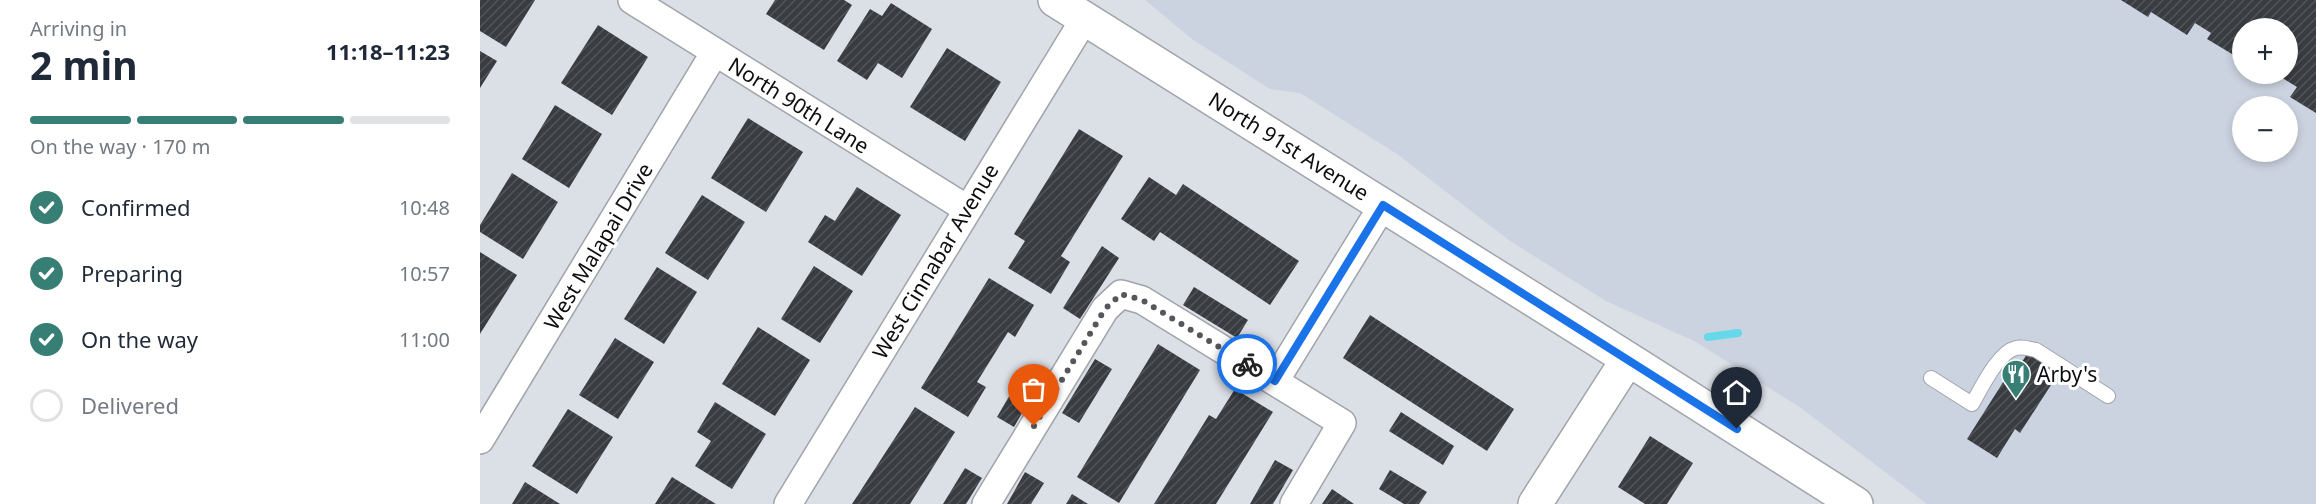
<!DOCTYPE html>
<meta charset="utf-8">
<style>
:root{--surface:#fff;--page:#f6f6f7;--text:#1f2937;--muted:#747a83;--line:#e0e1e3;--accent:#377e75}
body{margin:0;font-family:"Noto Sans",sans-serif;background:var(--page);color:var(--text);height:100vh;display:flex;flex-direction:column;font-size:22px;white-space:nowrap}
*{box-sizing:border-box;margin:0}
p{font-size:20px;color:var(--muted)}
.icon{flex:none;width:33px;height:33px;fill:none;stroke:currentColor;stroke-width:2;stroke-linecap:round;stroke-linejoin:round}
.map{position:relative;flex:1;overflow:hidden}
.sheet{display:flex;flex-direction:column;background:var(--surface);width:480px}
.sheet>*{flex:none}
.fabs{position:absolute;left:1752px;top:18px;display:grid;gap:12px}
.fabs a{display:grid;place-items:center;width:66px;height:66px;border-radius:50%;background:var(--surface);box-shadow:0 3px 9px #0003;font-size:30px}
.pin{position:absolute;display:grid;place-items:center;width:51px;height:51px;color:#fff;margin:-62px -26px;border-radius:50% 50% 50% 0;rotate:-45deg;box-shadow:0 0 6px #0007}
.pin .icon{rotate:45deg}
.courier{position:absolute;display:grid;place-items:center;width:60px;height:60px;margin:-30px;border:4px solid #1a73e8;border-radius:50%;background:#fff;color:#222;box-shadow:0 2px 8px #0007}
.overview em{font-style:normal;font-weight:700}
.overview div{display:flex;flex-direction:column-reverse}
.overview{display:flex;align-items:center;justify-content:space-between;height:102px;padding:0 30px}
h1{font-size:39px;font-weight:700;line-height:45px}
.bar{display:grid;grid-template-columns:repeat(4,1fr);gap:9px 6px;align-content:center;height:72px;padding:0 30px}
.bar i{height:8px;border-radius:4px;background:var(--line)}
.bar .on{background:var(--accent)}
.bar p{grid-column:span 4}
ol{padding:0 30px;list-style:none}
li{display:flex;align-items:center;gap:18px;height:66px}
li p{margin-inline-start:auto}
li .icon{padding:6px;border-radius:50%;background:var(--accent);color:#fff;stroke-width:4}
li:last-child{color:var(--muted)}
li i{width:33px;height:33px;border:3px solid var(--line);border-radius:50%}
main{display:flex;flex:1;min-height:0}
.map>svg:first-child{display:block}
</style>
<main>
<section class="sheet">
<div class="overview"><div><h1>2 min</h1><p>Arriving in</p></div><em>11:18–11:23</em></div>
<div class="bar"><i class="on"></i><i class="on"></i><i class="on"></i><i></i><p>On the way · 170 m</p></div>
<ol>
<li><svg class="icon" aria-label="check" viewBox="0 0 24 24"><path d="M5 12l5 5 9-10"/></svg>Confirmed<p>10:48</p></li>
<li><svg class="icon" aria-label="check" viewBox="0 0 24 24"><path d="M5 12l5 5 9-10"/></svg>Preparing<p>10:57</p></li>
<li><svg class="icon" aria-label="check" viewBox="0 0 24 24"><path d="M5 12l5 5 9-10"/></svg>On the way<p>11:00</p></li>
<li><i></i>Delivered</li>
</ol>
</section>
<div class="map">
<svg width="1836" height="504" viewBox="0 0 1836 504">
<defs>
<pattern id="building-hatch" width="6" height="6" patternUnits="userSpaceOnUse" patternTransform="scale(1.5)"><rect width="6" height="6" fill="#393c41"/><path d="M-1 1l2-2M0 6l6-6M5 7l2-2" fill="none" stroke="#525559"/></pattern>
</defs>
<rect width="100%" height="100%" fill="#dbdfe6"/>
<path fill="#ccd3e0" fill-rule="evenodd" d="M 665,0 L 1836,0 L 1836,504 L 1447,504 L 1321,408 L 1216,342 L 1126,301 L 1030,241 L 917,154 L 820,93 L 790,89 L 712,39 ZM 1762,28 L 1808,28 L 1808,74 L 1762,74 ZM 1762,106 L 1808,106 L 1808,152 L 1762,152 Z"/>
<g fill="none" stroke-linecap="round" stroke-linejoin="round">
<path stroke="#65d9e9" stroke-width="8" d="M 1228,337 L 1258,333"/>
</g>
<path fill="url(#building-hatch)" d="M 0,0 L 55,0 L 26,47 L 0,31 Z
M 295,0 L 364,0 L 372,5 L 344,50 L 286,14 Z
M 1641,0 L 1836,0 L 1836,113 L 1810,97 L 1817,87 L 1796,74 L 1808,74 L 1808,28 L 1762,28 L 1762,60 L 1727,39 L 1731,33 L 1715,23 L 1707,35 L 1671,12 L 1668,17 Z
M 411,3 L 452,29 L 422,78 L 398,63 L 387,80 L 357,61 L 390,9 L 402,16 Z
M 118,25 L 168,57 L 132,115 L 81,83 Z
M 467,48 L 521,82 L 485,141 L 430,107 Z
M 0,51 L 17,61 L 0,88 Z
M 75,105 L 122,134 L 89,188 L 42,159 Z
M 268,118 L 323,152 L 286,212 L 231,178 Z
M 599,129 L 643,156 L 581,256 L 590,262 L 571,294 L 528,268 L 545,241 L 534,234 Z
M 32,173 L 78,202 L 43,259 L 0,232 L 0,225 Z
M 669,177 L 696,195 L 703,184 L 819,261 L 790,305 L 680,232 L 674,241 L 641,219 Z
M 377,187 L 421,215 L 382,276 L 328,242 L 345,215 L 355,221 Z
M 222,195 L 265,222 L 228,280 L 185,253 Z
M 622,246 L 639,258 L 600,319 L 583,308 Z
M 0,252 L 37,275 L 0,334 Z
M 334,266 L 373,291 L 340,343 L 301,319 Z
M 177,267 L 217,292 L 184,344 L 144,319 Z
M 509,278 L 554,305 L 535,337 L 528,332 L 497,382 L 506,387 L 488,417 L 441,388 Z
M 714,287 L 768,320 L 757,338 L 703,305 Z
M 890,315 L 1034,409 L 1007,451 L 863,358 Z
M 278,327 L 330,360 L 295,416 L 242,384 Z
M 135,338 L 174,362 L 138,419 L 99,395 Z
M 678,344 L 720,370 L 639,503 L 597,477 Z
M 1549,351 L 1580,371 L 1540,433 L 1535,429 L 1517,458 L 1487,439 L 1534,365 L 1538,368 Z
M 615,359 L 632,369 L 599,423 L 582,413 Z
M 538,381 L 555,391 L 534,427 L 517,417 Z
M 755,389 L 793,412 L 736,504 L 674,504 L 729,415 L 736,419 Z
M 235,402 L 286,434 L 252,489 L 215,466 L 231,441 L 217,432 Z
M 435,407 L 475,432 L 430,504 L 372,504 Z
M 88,409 L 133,437 L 97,494 L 52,466 Z
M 921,412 L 974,446 L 963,465 L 909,431 Z
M 1170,436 L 1213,463 L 1187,504 L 1165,504 L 1138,487 Z
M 795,460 L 813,470 L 793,504 L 770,504 Z
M 485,468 L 502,478 L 486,504 L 463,504 Z
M 910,470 L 947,492 L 939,504 L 924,504 L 899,489 Z
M 545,472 L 564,483 L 551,504 L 527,504 Z
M 192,477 L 236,504 L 175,504 Z
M 45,482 L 80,504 L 32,504 Z
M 852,489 L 874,504 L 842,504 Z
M 592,494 L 608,504 L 586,504 Z"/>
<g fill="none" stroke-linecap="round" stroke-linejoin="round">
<g stroke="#a0a4aa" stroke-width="16">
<path id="lane" d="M 1451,378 L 1492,404 C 1501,389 1518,352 1536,348 C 1543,346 1549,349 1556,350 L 1628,396"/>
</g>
<g stroke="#a0a4aa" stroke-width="30">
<path id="street" d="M 152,0 L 487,209
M 795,381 L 903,205
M 0,440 L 235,52
M 308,504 L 605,18
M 506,504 L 625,309 L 641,294 L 662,300 L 862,423 L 814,504"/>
</g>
<g stroke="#a0a4aa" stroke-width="36">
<path id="secondary" d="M 575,0 L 1148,359 L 1376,504
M 1055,504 L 1148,359"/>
</g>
<use href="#lane" stroke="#fff" stroke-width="14"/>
<use href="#street" stroke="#fff" stroke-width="27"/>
<use href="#secondary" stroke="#fff" stroke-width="33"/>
</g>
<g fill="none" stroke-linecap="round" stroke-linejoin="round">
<path stroke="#55575b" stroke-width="6" stroke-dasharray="0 10.8" d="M 554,426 L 625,309 L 641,294 L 662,300 L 767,364"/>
<path stroke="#1a73e8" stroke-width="8" d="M 767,364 L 795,381 L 903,205 L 1257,429"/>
</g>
<defs>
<g id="restaurant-pin" transform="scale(1.5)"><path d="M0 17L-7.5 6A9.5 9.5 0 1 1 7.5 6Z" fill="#377e75" stroke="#fff"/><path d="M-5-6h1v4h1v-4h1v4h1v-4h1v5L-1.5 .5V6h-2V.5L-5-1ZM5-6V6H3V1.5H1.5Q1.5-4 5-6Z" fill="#fff"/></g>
</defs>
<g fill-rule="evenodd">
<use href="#restaurant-pin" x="1536" y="374"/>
</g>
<g text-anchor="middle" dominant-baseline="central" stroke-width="6" stroke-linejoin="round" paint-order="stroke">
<g font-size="21" fill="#0d0e10" stroke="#fff">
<text transform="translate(319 105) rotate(32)">North 90th Lane</text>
<text transform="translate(809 146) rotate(32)">North 91st Avenue</text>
<text transform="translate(118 246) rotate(-59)">West Malapai Drive</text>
<text transform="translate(455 261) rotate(-59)">West Cinnabar Avenue</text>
</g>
<g font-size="21" fill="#0d0e10" stroke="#fff" text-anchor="start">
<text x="1557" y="374">Arby's</text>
</g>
</g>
</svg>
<div class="fabs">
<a>+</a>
<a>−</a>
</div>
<div class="pin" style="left:554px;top:426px;background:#ea580c"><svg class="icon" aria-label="bag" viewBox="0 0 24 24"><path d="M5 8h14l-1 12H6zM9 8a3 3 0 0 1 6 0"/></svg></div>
<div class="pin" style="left:1257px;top:429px;background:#1f2937"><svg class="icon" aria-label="home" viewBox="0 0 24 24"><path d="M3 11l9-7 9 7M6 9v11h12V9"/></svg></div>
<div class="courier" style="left:767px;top:364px"><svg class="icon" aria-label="bike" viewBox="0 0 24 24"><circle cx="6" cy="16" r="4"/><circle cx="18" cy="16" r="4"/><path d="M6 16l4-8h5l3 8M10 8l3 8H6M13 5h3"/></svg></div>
</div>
</main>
